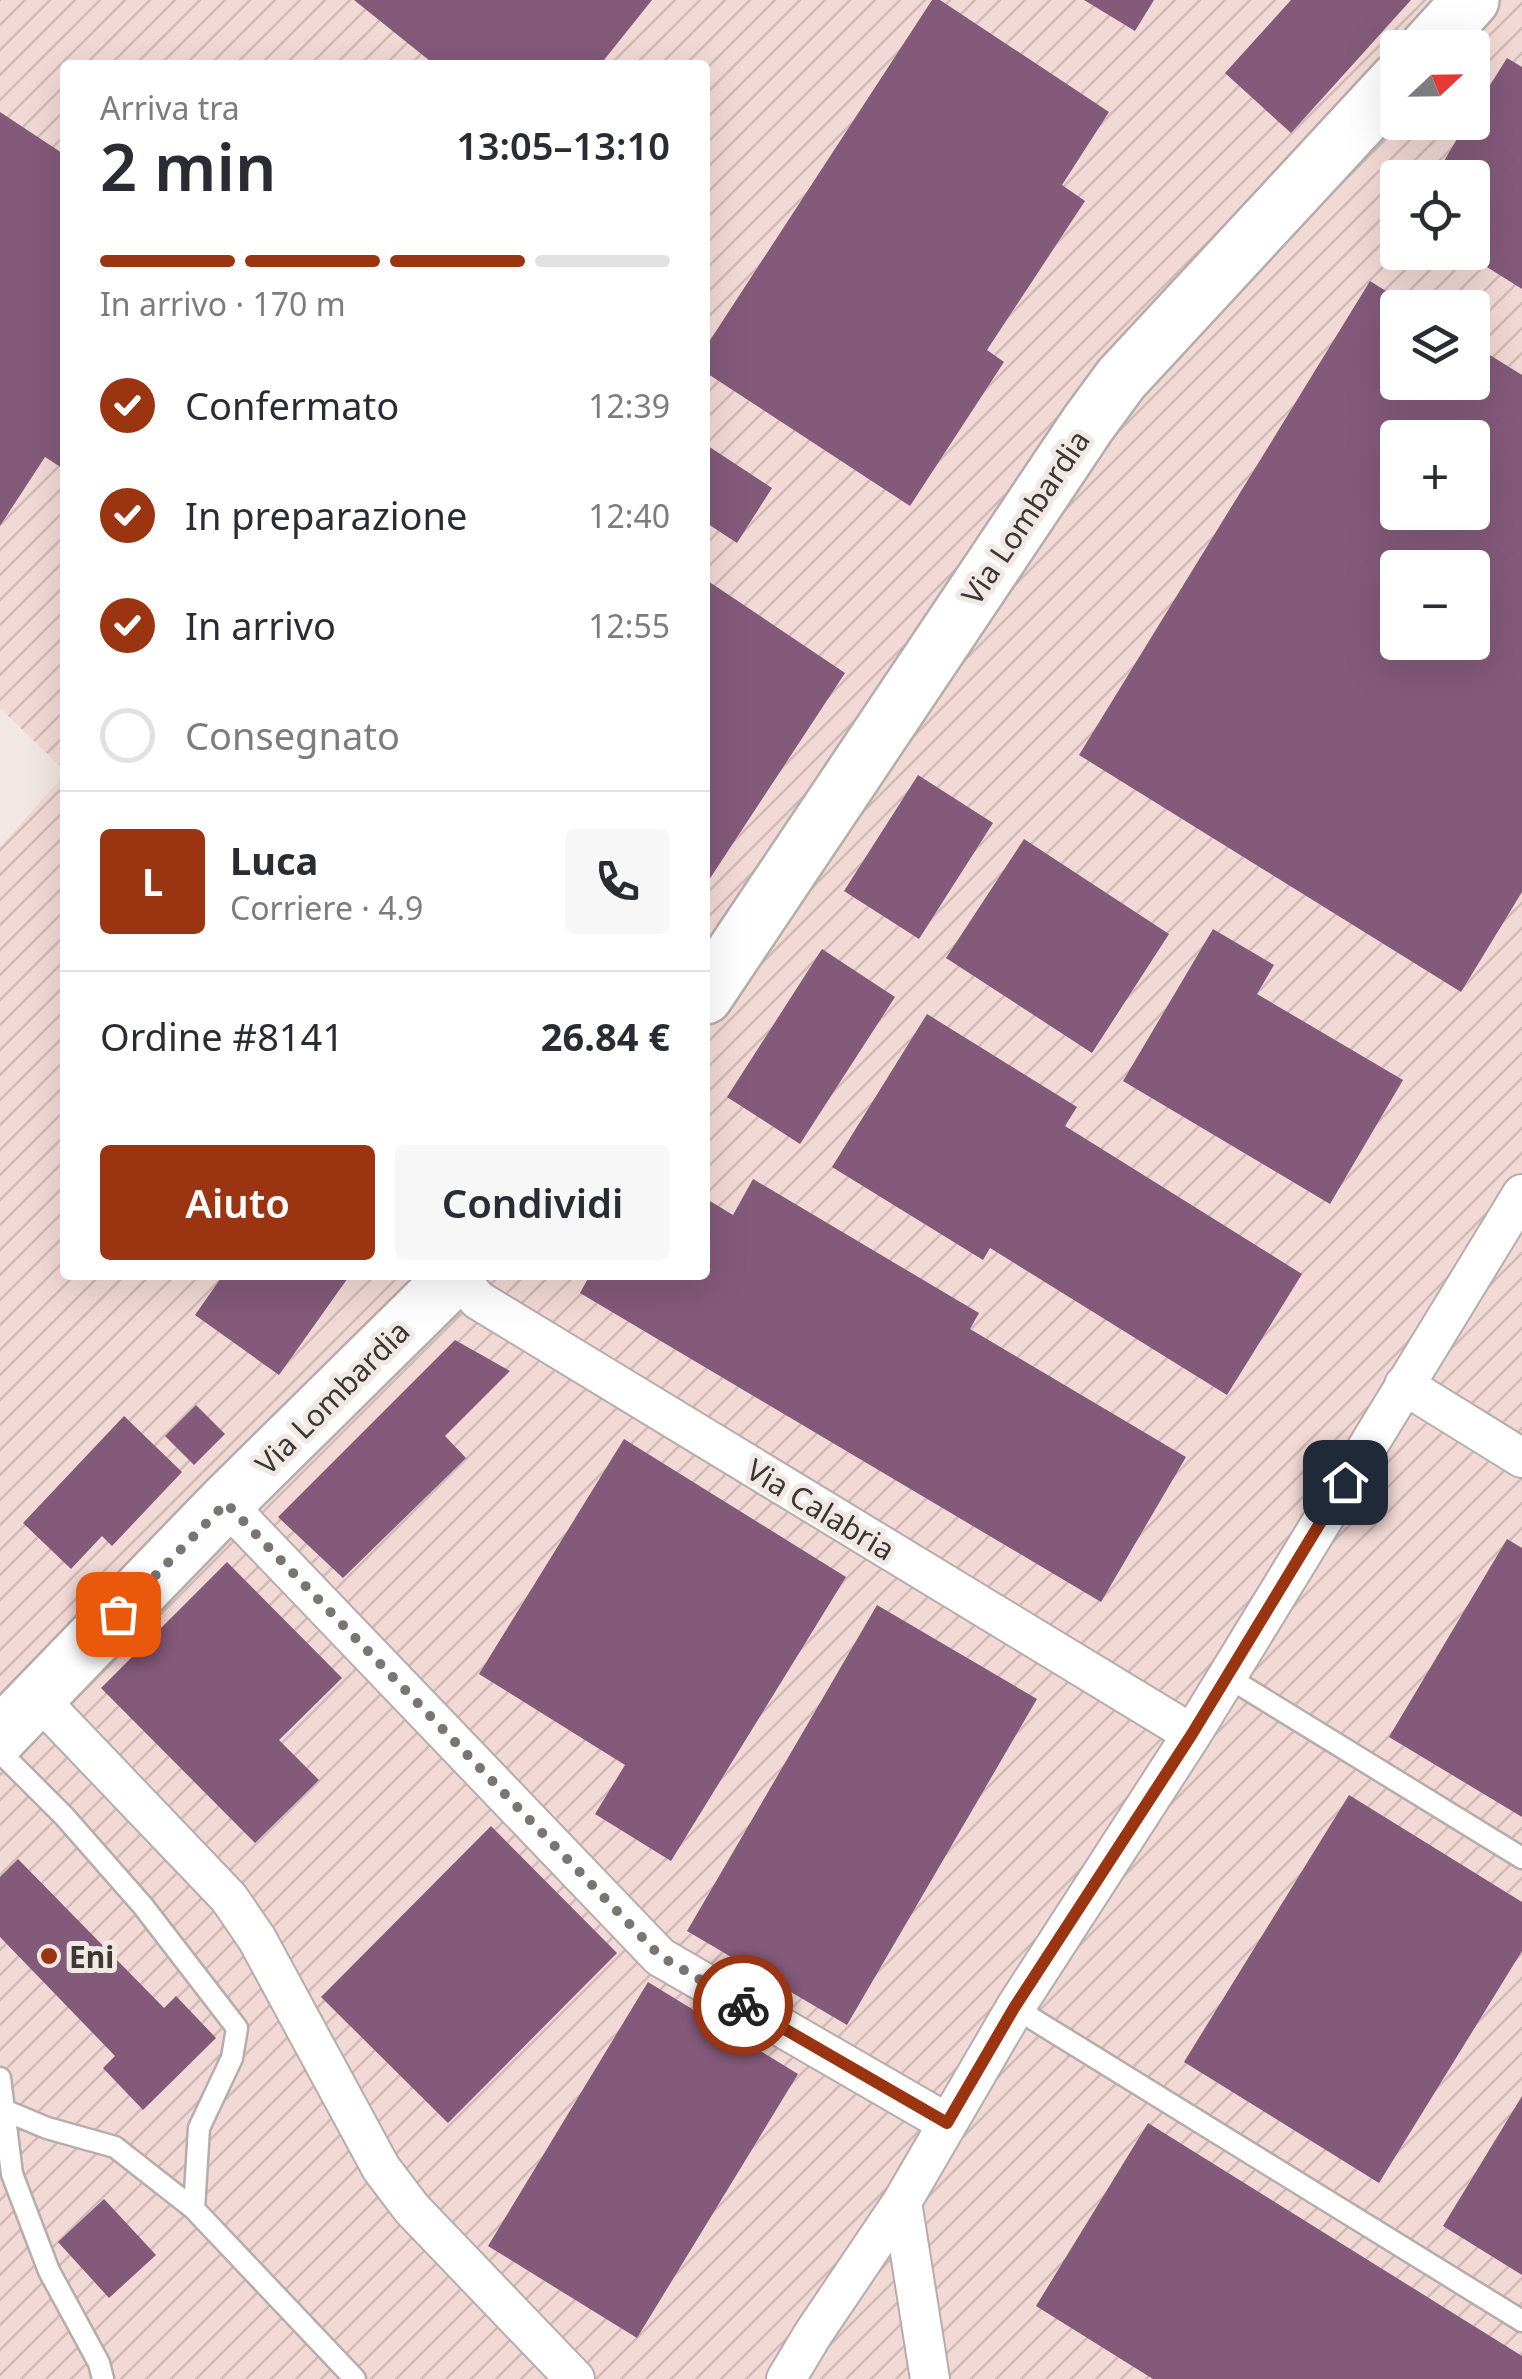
<!DOCTYPE html>
<html lang="it">
<meta charset="utf-8">
<style>
:root{--surface:#fff;--page:#f7f7f7;--text:#2b2b33;--muted:#7c7c81;--line:#e1e1e2;--accent:#9b3411}
body{margin:0;font-family:"Noto Sans",sans-serif;background:var(--page);color:var(--text);height:100vh;display:flex;flex-direction:column;font-size:38px;white-space:nowrap}
*{box-sizing:border-box;margin:0}
p{font-size:32px;color:var(--muted)}
.icon{flex:none;width:55px;height:55px;fill:none;stroke:currentColor;stroke-width:2;stroke-linecap:round;stroke-linejoin:round}
.map{position:relative;flex:1;overflow:hidden}
.drawer{position:absolute;left:60px;top:60px;width:650px;height:1220px;display:flex;flex-direction:column;background:var(--surface);border-radius:10px;box-shadow:0 10px 40px #0002}
.drawer>*{flex:none}
.needle{width:65px;rotate:68deg}
.controls{position:absolute;left:1380px;top:30px;display:grid;gap:20px}
.controls a{display:grid;place-items:center;width:110px;height:110px;border-radius:10px;background:var(--surface);box-shadow:0 10px 40px #0002;font-size:50px}
.pin{position:absolute;display:grid;place-items:center;width:85px;height:85px;color:#fff;margin:-42px;border-radius:20px;box-shadow:0 5px 15px #0006}
.courier{position:absolute;display:grid;place-items:center;width:100px;height:100px;margin:-50px;border:8px solid #9b3411;border-radius:50%;background:#fff;color:#222;box-shadow:0 2px 12px #0007}
.summary em{font-style:normal;font-weight:600}
.summary div{display:flex;flex-direction:column-reverse}
.summary{display:flex;align-items:center;justify-content:space-between;height:170px;padding:0 40px}
h1{font-size:65px;font-weight:600;line-height:75px}
.bar{display:grid;grid-template-columns:repeat(4,1fr);gap:15px 10px;align-content:center;height:120px;padding:0 40px}
.bar i{height:12px;border-radius:8px;background:var(--line)}
.bar .on{background:var(--accent)}
.bar p{grid-column:span 4}
.line{display:flex;align-items:center;gap:25px;padding:0 40px;border-top:2px solid var(--line)}
.line div{flex:1}
.round{display:grid;place-items:center;flex:none;width:105px;height:105px;border-radius:10px;background:var(--page)}
ol{padding:0 40px;list-style:none}
li{display:flex;align-items:center;gap:30px;height:110px}
li p{margin-inline-start:auto}
li .icon{padding:10px;border-radius:50%;background:var(--accent);color:#fff;stroke-width:4}
li:last-child{color:var(--muted)}
li i{width:55px;height:55px;border:5px solid var(--line);border-radius:50%}
.action{display:flex;gap:20px;margin-top:auto;padding:20px 40px}
.action a{flex:1;height:115px;border-radius:10px;background:var(--accent);color:#fff;font-size:40px;font-weight:600;line-height:115px;text-align:center}
.action a+a{background:var(--page);color:var(--text)}
.map>svg:first-child{display:block}
</style>
<div class="map">
<svg width="1522" height="2379" viewBox="0 0 1522 2379">
<defs>
<pattern id="industrial-furrows" width="10" height="10" patternUnits="userSpaceOnUse" patternTransform="scale(2.5)"><rect width="10" height="10" fill="#f3d9d6"/><path d="M-1 1l2-2M0 10L10 0M9 11l2-2" fill="none" stroke="#d1bbb8"/></pattern>
</defs>
<rect width="100%" height="100%" fill="#f1e7e3"/>
<path fill="url(#industrial-furrows)" fill-rule="evenodd" d="M 0,0 L 1522,0 L 1522,2379 L 0,2379 L 0,847 L 65,774 L 65,1275 L 705,1275 L 705,65 L 65,65 L 65,771 L 0,708 ZM 1398,48 L 1472,48 L 1472,122 L 1398,122 ZM 1398,178 L 1472,178 L 1472,252 L 1398,252 ZM 1398,308 L 1472,308 L 1472,382 L 1398,382 ZM 1398,438 L 1472,438 L 1472,512 L 1398,512 ZM 1398,568 L 1472,568 L 1472,642 L 1398,642 Z"/>
<path fill="#845a7a" fill-rule="evenodd" d="M 354,0 L 652,0 L 600,65 L 435,65 Z
M 932,0 L 940,0 L 1109,112 L 1062,185 L 1085,201 L 987,350 L 1004,362 L 910,506 L 705,372 L 705,348 Z
M 1084,0 L 1154,0 L 1135,31 Z
M 1291,0 L 1411,0 L 1291,133 L 1225,73 Z
M 1507,58 L 1522,67 L 1522,289 L 1463,252 L 1472,252 L 1472,178 L 1434,178 L 1467,122 L 1472,122 L 1472,114 Z
M 0,112 L 65,155 L 65,470 L 45,457 L 0,526 Z
M 1370,281 L 1413,308 L 1398,308 L 1398,382 L 1472,382 L 1472,344 L 1522,375 L 1522,892 L 1461,992 L 1079,755 ZM 1398,438 L 1472,438 L 1472,512 L 1398,512 ZM 1398,568 L 1472,568 L 1472,642 L 1398,642 Z
M 705,444 L 772,488 L 737,543 L 705,522 Z
M 705,579 L 845,673 L 705,886 Z
M 918,775 L 993,823 L 919,939 L 844,891 Z
M 1024,839 L 1169,934 L 1092,1053 L 946,958 Z
M 1213,929 L 1274,965 L 1257,994 L 1403,1080 L 1330,1204 L 1123,1081 Z
M 822,949 L 895,997 L 800,1144 L 727,1097 Z
M 927,1014 L 1077,1107 L 1065,1126 L 1302,1274 L 1227,1395 L 990,1248 L 983,1260 L 832,1167 Z
M 753,1179 L 979,1313 L 970,1329 L 1186,1457 L 1101,1602 L 580,1293 L 590,1275 L 705,1275 L 705,1198 L 733,1215 Z
M 223,1275 L 350,1275 L 279,1375 L 195,1315 Z
M 455,1340 L 510,1371 L 445,1436 L 466,1458 L 343,1578 L 278,1517 Z
M 196,1405 L 225,1434 L 194,1465 L 165,1436 Z
M 124,1416 L 182,1472 L 112,1546 L 102,1536 L 71,1569 L 23,1523 Z
M 624,1439 L 846,1577 L 671,1861 L 595,1814 L 625,1765 L 479,1674 Z
M 1507,1539 L 1522,1548 L 1522,1817 L 1389,1737 Z
M 227,1562 L 342,1678 L 279,1740 L 319,1780 L 255,1843 L 101,1688 Z
M 877,1605 L 1037,1699 L 847,2025 L 687,1931 Z
M 1349,1795 L 1522,1902 L 1522,1951 L 1379,2183 L 1184,2062 Z
M 491,1826 L 617,1953 L 448,2123 L 321,1997 Z
M 18,1859 L 164,2008 L 176,1996 L 216,2038 L 143,2110 L 103,2068 L 115,2056 L 0,1937 L 0,1877 Z
M 648,1982 L 798,2074 L 637,2338 L 488,2246 Z
M 1522,2096 L 1522,2275 L 1443,2226 Z
M 1148,2123 L 1522,2356 L 1522,2379 L 1153,2379 L 1036,2306 Z
M 104,2199 L 156,2255 L 109,2298 L 58,2242 Z"/>
<g fill="none" stroke-linecap="round" stroke-linejoin="round">
<g stroke="#b6adaa" stroke-width="25">
<path id="lane" d="M 1226,1676 L 1522,1858
M 0,1752 L 64,1816 L 143,1906 L 237,2028 L 232,2058 L 199,2128 L 194,2209
M 1015,2008 L 1522,2321
M 0,2078 L 12,2174 L 49,2271 L 99,2363 L 103,2379
M 4,2110 L 47,2128 L 115,2147 L 194,2209 L 355,2379"/>
</g>
<g stroke="#b6adaa" stroke-width="42">
<path id="street" d="M 456,1275 L 478,1300 L 1192,1734
M 1404,1385 L 1522,1458
M 225,1503 L 660,1957 L 947,2123
M 38,1698 L 229,1898 L 257,1939 L 381,2168 L 412,2209 L 575,2379
M 902,2202 L 930,2379
M 786,2379 L 813,2334 L 902,2202 L 1015,2008 L 1192,1734 L 1522,1194"/>
</g>
<g stroke="#b6adaa" stroke-width="60">
<path id="secondary" d="M 1427,48 L 1471,0
M 705,996 L 1088,424 L 1121,379 L 1398,80
M 0,1736 L 225,1503 L 456,1275"/>
</g>
<use href="#lane" stroke="#fff" stroke-width="20"/>
<use href="#street" stroke="#fff" stroke-width="38"/>
<use href="#secondary" stroke="#fff" stroke-width="55"/>
</g>
<g fill="none" stroke-linecap="round" stroke-linejoin="round">
<path stroke="#7b7572" stroke-width="10" stroke-dasharray="0 18" d="M 118,1614 L 226,1503 L 660,1956 L 743,2005"/>
<path stroke="#9b3411" stroke-width="12" d="M 743,2005 L 947,2123 L 1014,2008 L 1192,1734 L 1345,1482"/>
</g>
<circle fill="#9b3411" stroke="#f1e7e3" stroke-width="4" cx="49" cy="1956" r="10"/>
<g text-anchor="middle" dominant-baseline="central" stroke-width="10" stroke-linejoin="round" paint-order="stroke">
<g font-size="30" fill="#3b3735" stroke="#f1e7e3">
<text transform="translate(1025 517) rotate(-56)">Via Lombardia</text>
<text transform="translate(332 1397) rotate(-45)">Via Lombardia</text>
<text transform="translate(821 1509) rotate(31)">Via Calabria</text>
</g>
<g font-size="30" font-weight="bold" fill="#3b3735" stroke="#f1e7e3" text-anchor="start">
<text x="69" y="1956">Eni</text>
</g>
</g>
</svg>
<div class="controls">
<a><svg class="needle" viewBox="-14 -14 28 28"><path d="M0-13l5 13h-10z" fill="#e53935"/><path d="M0 13l5-13h-10z" fill="#7c7c81"/></svg></a>
<a><svg class="icon" aria-label="locate" viewBox="0 0 24 24"><circle cx="12" cy="12" r="6"/><path d="M12 2v4M12 18v4M2 12h4M18 12h4"/></svg></a>
<a><svg class="icon" aria-label="layers" viewBox="0 0 24 24"><path d="M12 4l9 5-9 5-9-5zM3 14l9 5 9-5"/></svg></a>
<a>+</a>
<a>−</a>
</div>
<div class="pin" style="left:118px;top:1614px;background:#ea580c"><svg class="icon" aria-label="bag" viewBox="0 0 24 24"><path d="M5 8h14l-1 12H6zM9 8a3 3 0 0 1 6 0"/></svg></div>
<div class="pin" style="left:1345px;top:1482px;background:#1f2937"><svg class="icon" aria-label="home" viewBox="0 0 24 24"><path d="M3 11l9-7 9 7M6 9v11h12V9"/></svg></div>
<div class="courier" style="left:743px;top:2005px"><svg class="icon" aria-label="bike" viewBox="0 0 24 24"><circle cx="6" cy="16" r="4"/><circle cx="18" cy="16" r="4"/><path d="M6 16l4-8h5l3 8M10 8l3 8H6M13 5h3"/></svg></div>
<section class="drawer">
<div class="summary"><div><h1>2 min</h1><p>Arriva tra</p></div><em>13:05–13:10</em></div>
<div class="bar"><i class="on"></i><i class="on"></i><i class="on"></i><i></i><p>In arrivo · 170 m</p></div>
<ol>
<li><svg class="icon" aria-label="check" viewBox="0 0 24 24"><path d="M5 12l5 5 9-10"/></svg>Confermato<p>12:39</p></li>
<li><svg class="icon" aria-label="check" viewBox="0 0 24 24"><path d="M5 12l5 5 9-10"/></svg>In preparazione<p>12:40</p></li>
<li><svg class="icon" aria-label="check" viewBox="0 0 24 24"><path d="M5 12l5 5 9-10"/></svg>In arrivo<p>12:55</p></li>
<li><i></i>Consegnato</li>
</ol>
<div class="line" style="height:180px"><b class="round" style="background:var(--accent);color:#fff">L</b><div><b>Luca</b><p>Corriere · 4.9</p></div><a class="round"><svg class="icon" aria-label="phone" viewBox="0 0 24 24"><path d="M5 4h4l2 5-3 2q2 4 5 5l2-3 5 2v4C11 20 4 13 5 4z"/></svg></a></div>
<div class="line" style="height:130px"><div>Ordine #8141</div><b>26.84 €</b></div>
<div class="action"><a>Aiuto</a><a>Condividi</a></div>
</section>
</div>
